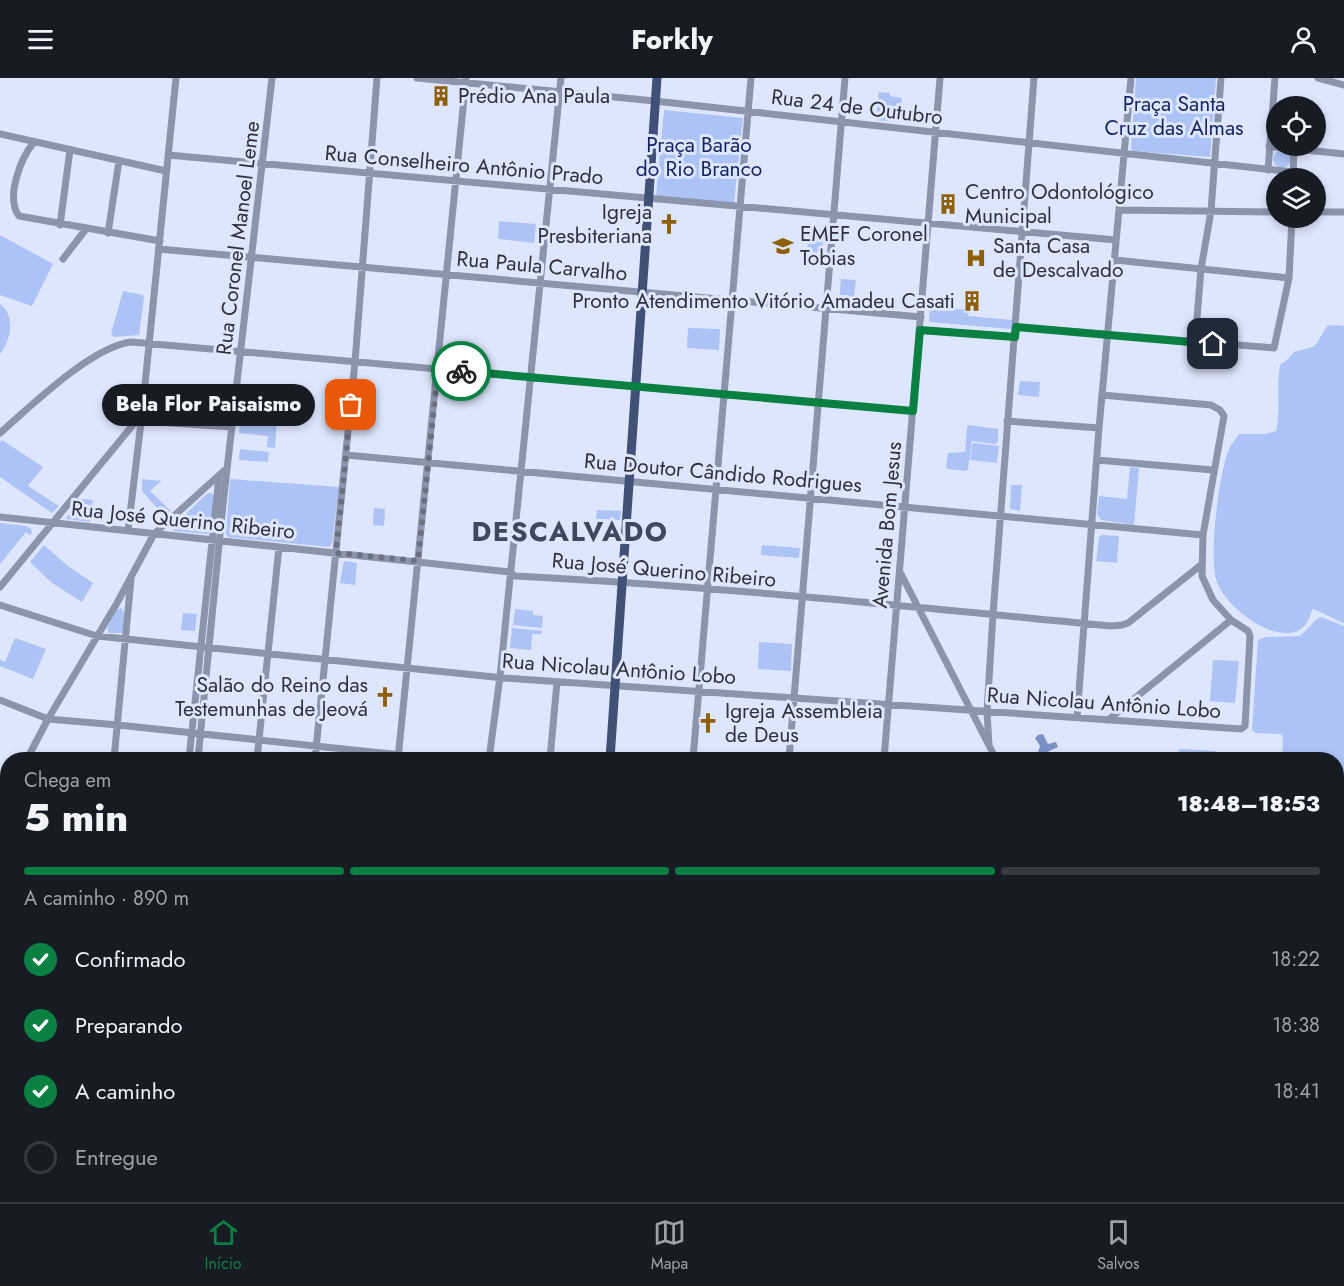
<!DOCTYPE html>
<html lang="pt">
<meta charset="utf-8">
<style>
:root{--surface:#171b24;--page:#242831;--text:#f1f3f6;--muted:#9ea1a6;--line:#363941;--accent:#0b8043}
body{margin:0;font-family:Jost,sans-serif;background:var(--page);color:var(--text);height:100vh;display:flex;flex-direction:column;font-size:22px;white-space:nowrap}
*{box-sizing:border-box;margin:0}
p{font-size:20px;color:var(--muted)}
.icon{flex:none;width:33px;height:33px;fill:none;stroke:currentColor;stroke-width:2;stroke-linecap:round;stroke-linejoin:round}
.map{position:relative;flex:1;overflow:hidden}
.panel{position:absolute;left:0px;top:674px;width:1344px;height:452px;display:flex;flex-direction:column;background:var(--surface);border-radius:24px 24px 0 0;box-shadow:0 3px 9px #0003}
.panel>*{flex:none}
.buttons{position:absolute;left:1266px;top:18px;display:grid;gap:12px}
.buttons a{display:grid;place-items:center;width:60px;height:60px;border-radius:50%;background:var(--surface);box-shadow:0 3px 9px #0003;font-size:30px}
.pin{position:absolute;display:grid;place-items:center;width:51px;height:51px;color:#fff;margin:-26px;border-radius:12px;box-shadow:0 3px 9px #0006}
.courier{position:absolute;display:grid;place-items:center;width:60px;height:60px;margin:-30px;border:4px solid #0b8043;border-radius:50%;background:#fff;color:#222;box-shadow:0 2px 8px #0007}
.bubble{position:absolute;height:42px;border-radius:21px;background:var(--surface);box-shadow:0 3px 9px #0003;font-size:20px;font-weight:800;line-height:42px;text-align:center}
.headline em{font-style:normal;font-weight:800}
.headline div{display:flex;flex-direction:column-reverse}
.headline{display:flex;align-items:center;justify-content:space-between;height:102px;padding:0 24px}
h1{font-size:39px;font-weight:800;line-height:45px}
.bar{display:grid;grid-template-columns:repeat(4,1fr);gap:9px 6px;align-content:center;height:72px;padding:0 24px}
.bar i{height:8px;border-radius:4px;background:var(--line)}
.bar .selected{background:var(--accent)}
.bar p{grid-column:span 4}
ol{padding:0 24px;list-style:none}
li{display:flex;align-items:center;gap:18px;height:66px}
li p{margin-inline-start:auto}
li .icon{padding:6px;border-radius:50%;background:var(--accent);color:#fff;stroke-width:4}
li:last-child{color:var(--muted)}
li i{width:33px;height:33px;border:3px solid var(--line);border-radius:50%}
header{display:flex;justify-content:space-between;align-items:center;height:78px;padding:0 24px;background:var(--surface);font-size:27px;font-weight:800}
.tab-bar{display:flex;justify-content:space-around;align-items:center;height:84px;border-top:2px solid var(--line);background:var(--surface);font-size:16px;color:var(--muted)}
.tab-bar a{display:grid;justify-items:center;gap:3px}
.tab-bar .selected{color:var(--accent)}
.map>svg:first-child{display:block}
</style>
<header><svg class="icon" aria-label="menu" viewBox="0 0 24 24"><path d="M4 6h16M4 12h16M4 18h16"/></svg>Forkly<svg class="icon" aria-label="person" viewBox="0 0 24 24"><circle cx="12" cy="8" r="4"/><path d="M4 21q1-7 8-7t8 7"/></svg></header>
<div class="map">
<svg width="1344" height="1124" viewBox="0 0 1344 1124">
<rect width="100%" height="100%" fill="#dde6fc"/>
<path fill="#adc2f5" d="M 1136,0 L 1216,0 L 1210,79 L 1133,73 L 1131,70 Z
M 879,14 L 890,15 L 890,18 L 902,20 L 899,44 L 876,42 Z
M 664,32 L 743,40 L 734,125 L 656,118 Z
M1273 81a9 9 0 1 1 18 0a9 9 0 1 1-18 0Z
M 499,143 L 536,146 L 534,165 L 498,161 Z
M 809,150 L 824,151 L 822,177 L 807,176 Z
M 0,157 L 53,186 L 32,228 L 0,217 Z
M 841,201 L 856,202 L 853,226 L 839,224 Z
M 123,213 L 143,217 L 144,219 L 139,257 L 114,259 L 111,256 Z
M 0,226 C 16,238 11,262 0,276 Z
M 930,229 L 969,232 L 968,238 L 1012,242 L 1011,251 L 929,244 Z
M 1333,247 L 1344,248 L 1344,545 C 1332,541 1324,534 1312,531 C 1302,585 1228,536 1217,504 C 1208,482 1219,393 1229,372 C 1231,366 1236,361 1239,356 L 1265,356 L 1276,353 C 1281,332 1276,309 1280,287 L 1287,282 L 1294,274 L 1313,269 L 1317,265 L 1327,248 Z
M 688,250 L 720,251 L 719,272 L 687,270 Z
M 1020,303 L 1040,304 L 1039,319 L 1018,317 Z
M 275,309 L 289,310 L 286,340 L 277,340 L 275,370 L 267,369 L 268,358 L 239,355 L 242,321 L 270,323 L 270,318 L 274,318 Z
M 969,347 L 998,351 L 998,364 L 995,366 L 972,363 L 968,391 L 966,393 L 948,391 L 946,389 L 948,375 L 965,374 L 967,349 Z
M 2,362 L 43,389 L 28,408 L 59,428 L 52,435 L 0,399 L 0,365 Z
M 974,365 L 999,368 L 997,385 L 970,382 L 972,367 Z
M 240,371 L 269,374 L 268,384 L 239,382 Z
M 1130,389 L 1139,390 L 1134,447 L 1101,442 L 1097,436 L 1099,418 L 1127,421 Z
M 142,401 L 161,403 L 150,413 L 171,433 L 165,439 L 142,413 Z
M 230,401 L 339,409 L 332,466 L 329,469 L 228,459 L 226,456 Z
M 1011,407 L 1022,407 L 1020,433 L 1010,431 Z
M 208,415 L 212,415 L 214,419 L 210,454 L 208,456 L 173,453 L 173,448 Z
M 82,421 L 93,422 L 90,444 L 67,441 L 66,440 Z
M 374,430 L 385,431 L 384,448 L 373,447 Z
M 597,432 L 621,433 L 620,442 L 596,441 Z
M 0,445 L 26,448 L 31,451 L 32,455 L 30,457 L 26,454 L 0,486 Z
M 1101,457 L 1119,458 L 1117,485 L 1096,483 L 1099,459 Z
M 44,467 L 68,488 L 93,505 L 82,524 L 52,505 L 30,484 Z
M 762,467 L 800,470 L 799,480 L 761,477 Z
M 344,483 L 357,485 L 355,507 L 340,505 Z
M 121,530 L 124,534 L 123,555 L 109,555 L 107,550 L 116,532 Z
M 515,531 L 533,533 L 533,537 L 543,538 L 542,550 L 513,547 Z
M 183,535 L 197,536 L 195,553 L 181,552 Z
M 1321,539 L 1344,548 L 1344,756 L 1337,755 L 1336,681 L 1282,681 L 1283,660 L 1281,656 L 1256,655 L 1252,652 L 1258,562 L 1266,559 L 1300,558 L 1317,541 Z
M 512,550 L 542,553 L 542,556 L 532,556 L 531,572 L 510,570 Z
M 15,560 L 46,571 L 33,601 L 0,588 L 0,582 L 5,584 Z
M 759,564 L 792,566 L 791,593 L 758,591 Z
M 1213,582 L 1239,583 L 1235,625 L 1210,623 Z
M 1179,671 L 1216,673 L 1216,681 L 1179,681 Z
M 0,744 L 7,745 L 7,790 L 0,789 Z
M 589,1118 L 620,1118 L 621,1124 L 589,1124 Z
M 698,1118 L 728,1118 L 729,1124 L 699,1124 Z
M 901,1118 L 964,1118 L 932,1124 L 868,1124 Z"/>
<path fill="#7d90c3" d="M 1043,656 L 1048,666 L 1056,664 L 1058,669 L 1049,673 L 1043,680 L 1037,677 L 1040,668 L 1035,660 L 1038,657 Z"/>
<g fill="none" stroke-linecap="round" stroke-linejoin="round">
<path stroke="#8a94ab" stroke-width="7" d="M 417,0 L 655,23 L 1293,94
M 1318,0 L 1344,7
M 0,56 L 166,93
M 34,64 C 21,80 5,119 19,138 L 160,163
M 1269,68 L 1344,76
M 168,77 L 1116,162
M 1268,92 L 1275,0
M 1293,100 L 1294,70
M 1120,132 L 1276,134
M 1316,134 L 1344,134
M 60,147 L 70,72
M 108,155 L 119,83
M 159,171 L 921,239
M 63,181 L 86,151
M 1115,182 L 1289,200
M 1016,249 L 1274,270 L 1289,200 L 1292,140
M 920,252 L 1015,259
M 1195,264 L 1201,191 L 1211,133 L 1221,0
M 141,343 L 232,349
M 1007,343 L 1099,350
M 0,355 C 31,328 91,269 131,264 L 913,333
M 346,377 L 1203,457
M 1097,382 L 1213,392
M 0,439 L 510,494 L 515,498 C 714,508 913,529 1111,548 L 1122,547 L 1128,545 L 1201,487
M 128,453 L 142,336 L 176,0
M 900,494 L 996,681
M 0,509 L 141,337
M 0,527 L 97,558 L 504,600 L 1241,651 L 1245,648 L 1250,558 L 1248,553 L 1231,542 L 1213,522 L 1202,498 L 1203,457 L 1224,338 L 1220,332 L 1211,327 L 1102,317
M 0,622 L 48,641 L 118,647 L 439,681
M 1077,639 L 1099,350 L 1131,0
M 1108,642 L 1231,542
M 989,667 L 987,634 L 993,536 L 1034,0
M 27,681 L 48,641 L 117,525 L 154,456 L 227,390
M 114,681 L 131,501
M 189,681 L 219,398
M 198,681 L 223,426 L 272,0
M 257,681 L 279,469
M 315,681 L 355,284 L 377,0
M 398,681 L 466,0
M 489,681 L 500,599 L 561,0
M 550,681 L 557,604
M 693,681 L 751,0
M 789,681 L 845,0
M 884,681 L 940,0
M 0,730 L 8,717
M 0,739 L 8,740
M 1336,762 L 1344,763
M 0,817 L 8,818
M 1336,825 L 1344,826
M 0,900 L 8,831
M 1336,904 L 1344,902
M 0,958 L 8,959
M 1336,968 L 1344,967
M 1336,1032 L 1344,1030
M 1336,1053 L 1344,1052
M 240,1118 L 310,1124
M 1057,1118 L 1058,1124
M 1194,1118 L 1195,1124
M 66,1124 L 67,1118
M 89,1124 L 92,1118
M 150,1124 L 151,1118
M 209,1124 L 210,1118
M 352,1124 L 353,1118
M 444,1124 L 445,1118
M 508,1124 L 508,1118
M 763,1124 L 764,1118
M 845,1124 L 880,1118
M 955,1124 L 989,1118
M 1295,1124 L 1307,1122"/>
<path stroke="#415077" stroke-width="9" d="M 610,681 L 657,0
M 579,1124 L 579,1118"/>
</g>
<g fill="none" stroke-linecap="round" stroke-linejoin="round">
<path stroke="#6b707f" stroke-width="6" stroke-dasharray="0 10.8" d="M 351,327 L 336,475 L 418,483 L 438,291 L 461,293"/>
<path stroke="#0b8043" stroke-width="8" d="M 461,293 L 913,333 L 920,252 L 1015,259 L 1016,249 L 1213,266"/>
</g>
<defs>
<g id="building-bare" transform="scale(1.62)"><path d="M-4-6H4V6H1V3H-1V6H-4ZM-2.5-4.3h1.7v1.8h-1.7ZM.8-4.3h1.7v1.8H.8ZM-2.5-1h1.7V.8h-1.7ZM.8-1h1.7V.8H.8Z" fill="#8e5f07" stroke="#dde6fc" stroke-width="2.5" paint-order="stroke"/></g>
<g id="church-bare" transform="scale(1.62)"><path d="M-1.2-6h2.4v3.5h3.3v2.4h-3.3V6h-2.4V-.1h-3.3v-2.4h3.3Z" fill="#8e5f07" stroke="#dde6fc" stroke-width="2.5" paint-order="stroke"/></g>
<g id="school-bare" transform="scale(1.62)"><path d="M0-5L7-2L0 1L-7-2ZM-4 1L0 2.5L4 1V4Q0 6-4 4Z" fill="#8e5f07" stroke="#dde6fc" stroke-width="2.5" paint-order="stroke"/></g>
<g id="hospital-bare" transform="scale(1.62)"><path d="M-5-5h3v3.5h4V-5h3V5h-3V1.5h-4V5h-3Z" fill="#8e5f07" stroke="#dde6fc" stroke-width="2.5" paint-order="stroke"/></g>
</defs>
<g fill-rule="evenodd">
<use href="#building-bare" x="441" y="18"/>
<use href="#building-bare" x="948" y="126"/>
<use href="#church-bare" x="669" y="146"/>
<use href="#school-bare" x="783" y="168"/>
<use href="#hospital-bare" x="976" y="180"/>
<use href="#building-bare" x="972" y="223"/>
<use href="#church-bare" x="385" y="619"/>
<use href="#church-bare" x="708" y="645"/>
</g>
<g text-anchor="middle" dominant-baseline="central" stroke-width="6" stroke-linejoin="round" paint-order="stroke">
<g font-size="21" fill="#2d313c" stroke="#dde6fc" text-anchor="start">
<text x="458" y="18">Prédio Ana Paula</text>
<text x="965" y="114">Centro Odontológico<tspan x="965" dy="24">Municipal</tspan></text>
<text x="652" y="134" text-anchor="end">Igreja<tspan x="652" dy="24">Presbiteriana</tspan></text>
<text x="800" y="156">EMEF Coronel<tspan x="800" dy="24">Tobias</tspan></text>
<text x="993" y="168">Santa Casa<tspan x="993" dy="24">de Descalvado</tspan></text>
<text x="955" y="223" text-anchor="end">Pronto Atendimento Vitório Amadeu Casati</text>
<text x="368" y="607" text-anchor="end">Salão do Reino das<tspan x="368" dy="24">Testemunhas de Jeová</tspan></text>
<text x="725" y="633">Igreja Assembleia<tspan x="725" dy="24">de Deus</tspan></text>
</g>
<g font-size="21" fill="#152561" stroke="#dde6fc">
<text x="1174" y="26">Praça Santa<tspan x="1174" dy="24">Cruz das Almas</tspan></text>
<text x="699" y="67">Praça Barão<tspan x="699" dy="24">do Rio Branco</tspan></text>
</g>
<g font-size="21" fill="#2d313c" stroke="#dde6fc">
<text transform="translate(857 29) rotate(7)">Rua 24 de Outubro</text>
<text transform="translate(464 87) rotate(5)">Rua Conselheiro Antônio Prado</text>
<text transform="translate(238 160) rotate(-83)">Rua Coronel Manoel Leme</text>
<text transform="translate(542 188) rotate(5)">Rua Paula Carvalho</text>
<text transform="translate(723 395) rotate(5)">Rua Doutor Cândido Rodrigues</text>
<text transform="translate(183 442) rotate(6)">Rua José Querino Ribeiro</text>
<text transform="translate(887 447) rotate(-85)">Avenida Bom Jesus</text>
<text transform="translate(664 492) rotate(5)">Rua José Querino Ribeiro</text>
<text transform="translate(619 591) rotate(4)">Rua Nicolau Antônio Lobo</text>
<text transform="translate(1104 625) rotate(4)">Rua Nicolau Antônio Lobo</text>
</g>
<g font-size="27" font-weight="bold" letter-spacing="1.5" fill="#3f485e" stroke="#dde6fc">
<text x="570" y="453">DESCALVADO</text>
</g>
</g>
</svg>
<div class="buttons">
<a><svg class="icon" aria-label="locate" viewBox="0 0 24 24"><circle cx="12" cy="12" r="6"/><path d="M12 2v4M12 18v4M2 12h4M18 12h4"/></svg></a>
<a><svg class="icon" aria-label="layers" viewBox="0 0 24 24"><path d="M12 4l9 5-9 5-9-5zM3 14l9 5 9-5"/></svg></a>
</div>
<div class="pin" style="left:351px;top:327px;background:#ea580c"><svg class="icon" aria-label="bag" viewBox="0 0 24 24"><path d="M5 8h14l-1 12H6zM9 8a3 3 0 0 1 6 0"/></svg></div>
<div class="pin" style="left:1213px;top:266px;background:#1f2937"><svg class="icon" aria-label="home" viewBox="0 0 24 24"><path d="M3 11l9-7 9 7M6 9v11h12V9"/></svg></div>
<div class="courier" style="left:461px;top:293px"><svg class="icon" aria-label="bike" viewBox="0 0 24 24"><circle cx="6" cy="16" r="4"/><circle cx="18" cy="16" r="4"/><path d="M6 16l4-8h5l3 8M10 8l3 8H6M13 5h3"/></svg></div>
<div class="bubble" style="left:102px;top:306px;width:213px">Bela Flor Paisaismo</div>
<section class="panel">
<div class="headline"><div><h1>5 min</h1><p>Chega em</p></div><em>18:48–18:53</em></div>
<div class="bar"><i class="selected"></i><i class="selected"></i><i class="selected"></i><i></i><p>A caminho · 890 m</p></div>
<ol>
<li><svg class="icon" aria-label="check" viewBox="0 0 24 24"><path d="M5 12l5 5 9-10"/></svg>Confirmado<p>18:22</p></li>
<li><svg class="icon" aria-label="check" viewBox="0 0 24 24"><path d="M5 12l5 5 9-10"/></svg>Preparando<p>18:38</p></li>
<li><svg class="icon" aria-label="check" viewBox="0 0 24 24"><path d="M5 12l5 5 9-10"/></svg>A caminho<p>18:41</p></li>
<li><i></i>Entregue</li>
</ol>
</section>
</div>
<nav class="tab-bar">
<a class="selected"><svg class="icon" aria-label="home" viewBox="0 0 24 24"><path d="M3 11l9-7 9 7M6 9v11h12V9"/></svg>Início</a>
<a><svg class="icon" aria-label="map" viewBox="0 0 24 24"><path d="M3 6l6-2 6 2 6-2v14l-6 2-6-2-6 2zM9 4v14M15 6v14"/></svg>Mapa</a>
<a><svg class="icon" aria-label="saved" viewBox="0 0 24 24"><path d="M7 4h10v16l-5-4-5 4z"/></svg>Salvos</a>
</nav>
